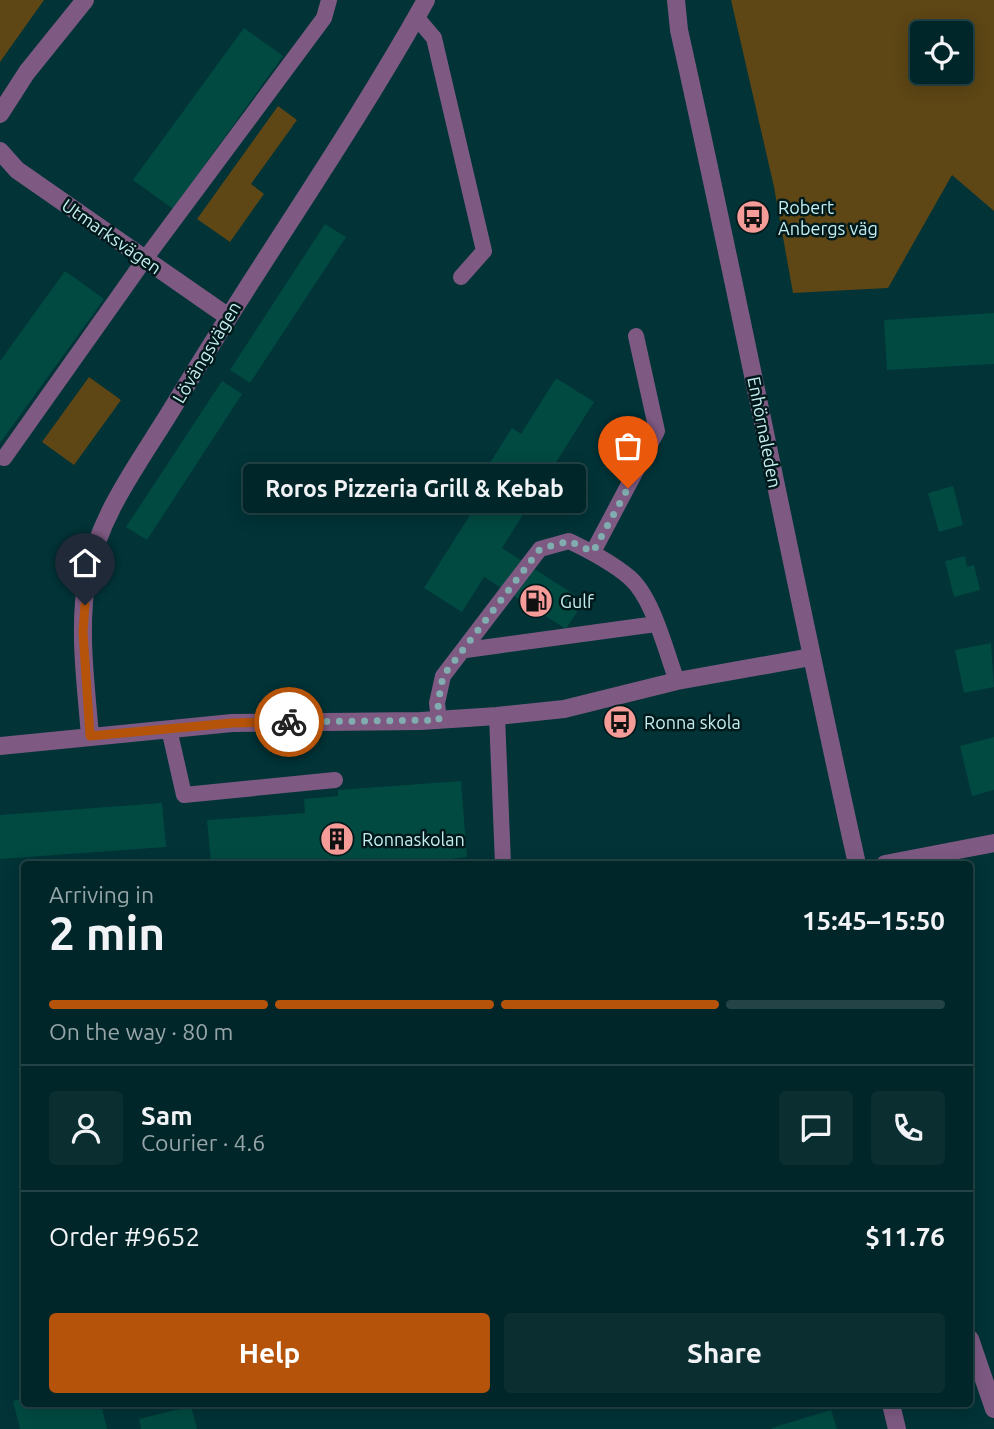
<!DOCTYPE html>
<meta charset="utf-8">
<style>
:root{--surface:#012629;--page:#0b2e31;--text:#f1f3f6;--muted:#96a5a8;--line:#234346;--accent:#b45309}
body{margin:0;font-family:Ubuntu,sans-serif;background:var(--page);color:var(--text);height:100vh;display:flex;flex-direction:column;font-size:26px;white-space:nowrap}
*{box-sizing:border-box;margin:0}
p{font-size:23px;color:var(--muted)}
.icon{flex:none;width:38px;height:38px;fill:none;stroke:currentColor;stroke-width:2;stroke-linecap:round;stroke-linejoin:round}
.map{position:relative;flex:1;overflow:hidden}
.side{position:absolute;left:21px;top:861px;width:952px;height:546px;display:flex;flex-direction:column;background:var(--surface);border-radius:7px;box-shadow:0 4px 18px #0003,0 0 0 2px var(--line)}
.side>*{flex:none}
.buttons{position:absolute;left:910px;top:21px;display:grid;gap:14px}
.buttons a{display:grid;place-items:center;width:63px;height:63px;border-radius:7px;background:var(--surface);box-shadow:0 4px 18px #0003,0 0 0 2px var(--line);font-size:35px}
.pin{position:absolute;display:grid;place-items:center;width:60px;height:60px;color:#fff;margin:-72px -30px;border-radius:50% 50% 50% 0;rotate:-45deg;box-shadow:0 0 7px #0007}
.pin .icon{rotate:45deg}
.courier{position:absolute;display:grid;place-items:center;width:70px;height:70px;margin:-35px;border:5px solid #b45309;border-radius:50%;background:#fff;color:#222;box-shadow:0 2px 9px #0007}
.bubble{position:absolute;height:49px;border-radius:7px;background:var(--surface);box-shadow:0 4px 18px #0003,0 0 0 2px var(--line);font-size:23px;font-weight:600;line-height:49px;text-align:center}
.head em{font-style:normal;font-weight:600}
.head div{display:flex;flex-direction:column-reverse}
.head{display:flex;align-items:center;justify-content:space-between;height:119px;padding:0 28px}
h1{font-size:46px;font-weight:600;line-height:52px}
.bar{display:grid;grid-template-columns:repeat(4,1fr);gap:10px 7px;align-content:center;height:84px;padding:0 28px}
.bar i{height:9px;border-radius:5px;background:var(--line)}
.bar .selected{background:var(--accent)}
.bar p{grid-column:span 4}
.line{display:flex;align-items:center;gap:18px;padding:0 28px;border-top:2px solid var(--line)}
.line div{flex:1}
.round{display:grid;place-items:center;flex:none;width:74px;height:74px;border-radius:7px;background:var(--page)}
.primary-button{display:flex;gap:14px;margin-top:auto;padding:14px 28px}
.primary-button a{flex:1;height:80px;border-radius:7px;background:var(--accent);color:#fff;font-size:28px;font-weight:600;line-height:80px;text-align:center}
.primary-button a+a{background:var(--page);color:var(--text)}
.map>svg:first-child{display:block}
</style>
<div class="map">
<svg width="994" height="1429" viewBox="0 0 994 1429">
<rect width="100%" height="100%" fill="#013337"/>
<path fill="#5e4615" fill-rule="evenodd" d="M 0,0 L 44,0 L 0,62 Z
M 731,0 L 994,0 L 994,211 L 952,175 L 888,288 L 793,293 L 774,187 ZM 961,33 L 961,72 L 922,72 L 922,33 Z
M 278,106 L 297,120 L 251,184 L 264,194 L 230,242 L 197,219 Z
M 89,377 L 121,400 L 74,465 L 42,442 Z"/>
<path fill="#004a42" d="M 244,28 L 283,56 L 173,209 L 133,180 Z
M 325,224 L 346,237 L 250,383 L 230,370 Z
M 65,271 L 104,299 L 0,443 L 0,361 Z
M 994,313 L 994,364 L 887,370 L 884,320 Z
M 556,378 L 594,402 L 502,548 L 584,601 L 566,629 L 484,577 L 462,612 L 424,588 L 497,472 L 488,466 L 512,428 L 521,434 Z
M 222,381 L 242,394 L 147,540 L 126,527 Z
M 953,486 L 963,525 L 939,532 L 928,493 Z
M 965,556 L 967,567 L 974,565 L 980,590 L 954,597 L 945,561 Z
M 991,643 L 994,687 L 964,693 L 955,650 Z
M 994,737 L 994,790 L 972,796 L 960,746 Z
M 461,781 L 467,857 L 450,859 L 451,864 L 411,864 L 411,862 L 211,864 L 207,820 L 305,813 L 304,799 L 338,796 L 338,790 Z
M 162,803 L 166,847 L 0,859 L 0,815 Z
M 24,1398 L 24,1404 L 75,1404 L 76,1408 L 101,1404 L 107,1429 L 20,1429 L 13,1401 Z
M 191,1406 L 197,1429 L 141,1429 L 139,1419 Z
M 831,1410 L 837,1429 L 772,1429 L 772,1428 Z"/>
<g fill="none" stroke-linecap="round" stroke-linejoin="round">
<path stroke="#7e5a83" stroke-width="16" d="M 417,18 L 434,38 L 484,251 L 461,277
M 4,458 L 145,259 L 324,18 L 329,0
M 593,552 L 657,431 L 636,336
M 466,650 L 656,624
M 497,716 L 503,864
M 439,720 L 437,703 L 443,676 L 540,549 L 569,541 C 590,551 611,562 629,577 C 653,597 666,652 677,681
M 169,729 L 184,795 L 335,780"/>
<path stroke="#7e5a83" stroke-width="18" d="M 0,114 L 27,72 L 85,0
M 0,151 L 17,170 L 227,316
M 90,736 C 86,684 78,630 87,578 C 99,513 142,459 175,404 C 256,268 349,138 426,0
M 885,864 L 994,843
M 891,1404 L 897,1429"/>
<path stroke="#7e5a83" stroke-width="18" d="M 676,0 L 679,30 C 741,307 795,587 857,864
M 0,746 L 232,723 L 421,721 L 497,716 L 564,709 L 677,681 L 811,657
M 970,1339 L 994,1409"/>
</g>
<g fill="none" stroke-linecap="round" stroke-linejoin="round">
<path stroke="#81adb0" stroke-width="7" stroke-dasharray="0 12.6" d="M 289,722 L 439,720 L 438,703 L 443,676 L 540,549 L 569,541 L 593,552 L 628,488"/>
<path stroke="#b45309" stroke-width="9" d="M 85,605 L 83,632 L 90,736 L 232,723 L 289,722"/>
</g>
<defs>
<g id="bus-disc" transform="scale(1.75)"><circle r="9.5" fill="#f59b98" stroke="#00191b"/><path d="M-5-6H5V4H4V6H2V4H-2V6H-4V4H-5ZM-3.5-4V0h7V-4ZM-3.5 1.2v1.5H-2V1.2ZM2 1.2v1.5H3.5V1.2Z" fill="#111"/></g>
<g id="fuel-disc" transform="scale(1.75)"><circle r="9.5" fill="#f59b98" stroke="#00191b"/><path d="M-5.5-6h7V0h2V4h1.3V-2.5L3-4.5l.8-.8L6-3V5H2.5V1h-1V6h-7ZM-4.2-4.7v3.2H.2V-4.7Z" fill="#111"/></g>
<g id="building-disc" transform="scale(1.75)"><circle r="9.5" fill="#f59b98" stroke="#00191b"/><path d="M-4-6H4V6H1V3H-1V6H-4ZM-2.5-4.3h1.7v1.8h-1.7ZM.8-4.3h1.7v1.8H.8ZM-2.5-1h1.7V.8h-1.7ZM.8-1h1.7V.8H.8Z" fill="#111"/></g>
</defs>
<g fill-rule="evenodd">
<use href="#bus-disc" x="753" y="217"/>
<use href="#fuel-disc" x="536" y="601"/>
<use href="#bus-disc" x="620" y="722"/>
<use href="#building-disc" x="337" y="839"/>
</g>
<g text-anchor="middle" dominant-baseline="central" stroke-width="5" stroke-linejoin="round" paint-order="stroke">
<g font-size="18" fill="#c6eef1" stroke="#00191b" text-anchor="start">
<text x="778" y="207">Robert<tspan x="778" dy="21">Anbergs väg</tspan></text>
<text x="560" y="601">Gulf</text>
<text x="644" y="722">Ronna skola</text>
<text x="362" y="839">Ronnaskolan</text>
</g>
<g font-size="18" fill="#c6eef1" stroke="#00191b">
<text transform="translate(112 236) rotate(35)">Utmarksvägen</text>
<text transform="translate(206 352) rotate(-59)">Lövängsvägen</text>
<text transform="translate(765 432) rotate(79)">Enhörnaleden</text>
</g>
</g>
</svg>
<div class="buttons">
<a><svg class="icon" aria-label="locate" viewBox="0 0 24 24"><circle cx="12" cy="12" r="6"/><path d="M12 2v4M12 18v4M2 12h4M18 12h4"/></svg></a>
</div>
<div class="pin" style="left:628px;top:488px;background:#ea580c"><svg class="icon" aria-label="bag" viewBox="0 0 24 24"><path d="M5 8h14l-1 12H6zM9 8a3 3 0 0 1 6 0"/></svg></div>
<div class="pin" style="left:85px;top:605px;background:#1f2937"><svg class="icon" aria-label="home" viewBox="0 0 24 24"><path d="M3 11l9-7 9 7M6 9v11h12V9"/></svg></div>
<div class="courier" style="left:289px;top:722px"><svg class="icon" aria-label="bike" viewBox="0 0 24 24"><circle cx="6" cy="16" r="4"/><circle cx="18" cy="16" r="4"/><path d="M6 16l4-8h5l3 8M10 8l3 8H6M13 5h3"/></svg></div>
<div class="bubble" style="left:243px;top:464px;width:343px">Roros Pizzeria Grill &amp; Kebab</div>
<section class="side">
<div class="head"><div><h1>2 min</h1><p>Arriving in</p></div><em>15:45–15:50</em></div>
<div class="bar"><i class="selected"></i><i class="selected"></i><i class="selected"></i><i></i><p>On the way · 80 m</p></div>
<div class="line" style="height:126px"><a class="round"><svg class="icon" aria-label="person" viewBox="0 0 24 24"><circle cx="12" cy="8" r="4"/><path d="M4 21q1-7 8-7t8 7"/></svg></a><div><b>Sam</b><p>Courier · 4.6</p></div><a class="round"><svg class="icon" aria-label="chat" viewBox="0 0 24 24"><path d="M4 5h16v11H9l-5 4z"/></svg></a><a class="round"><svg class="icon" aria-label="phone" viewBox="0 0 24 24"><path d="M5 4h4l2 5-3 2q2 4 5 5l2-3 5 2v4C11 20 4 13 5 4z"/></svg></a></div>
<div class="line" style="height:91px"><div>Order #9652</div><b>$11.76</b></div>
<div class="primary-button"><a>Help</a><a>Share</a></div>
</section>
</div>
